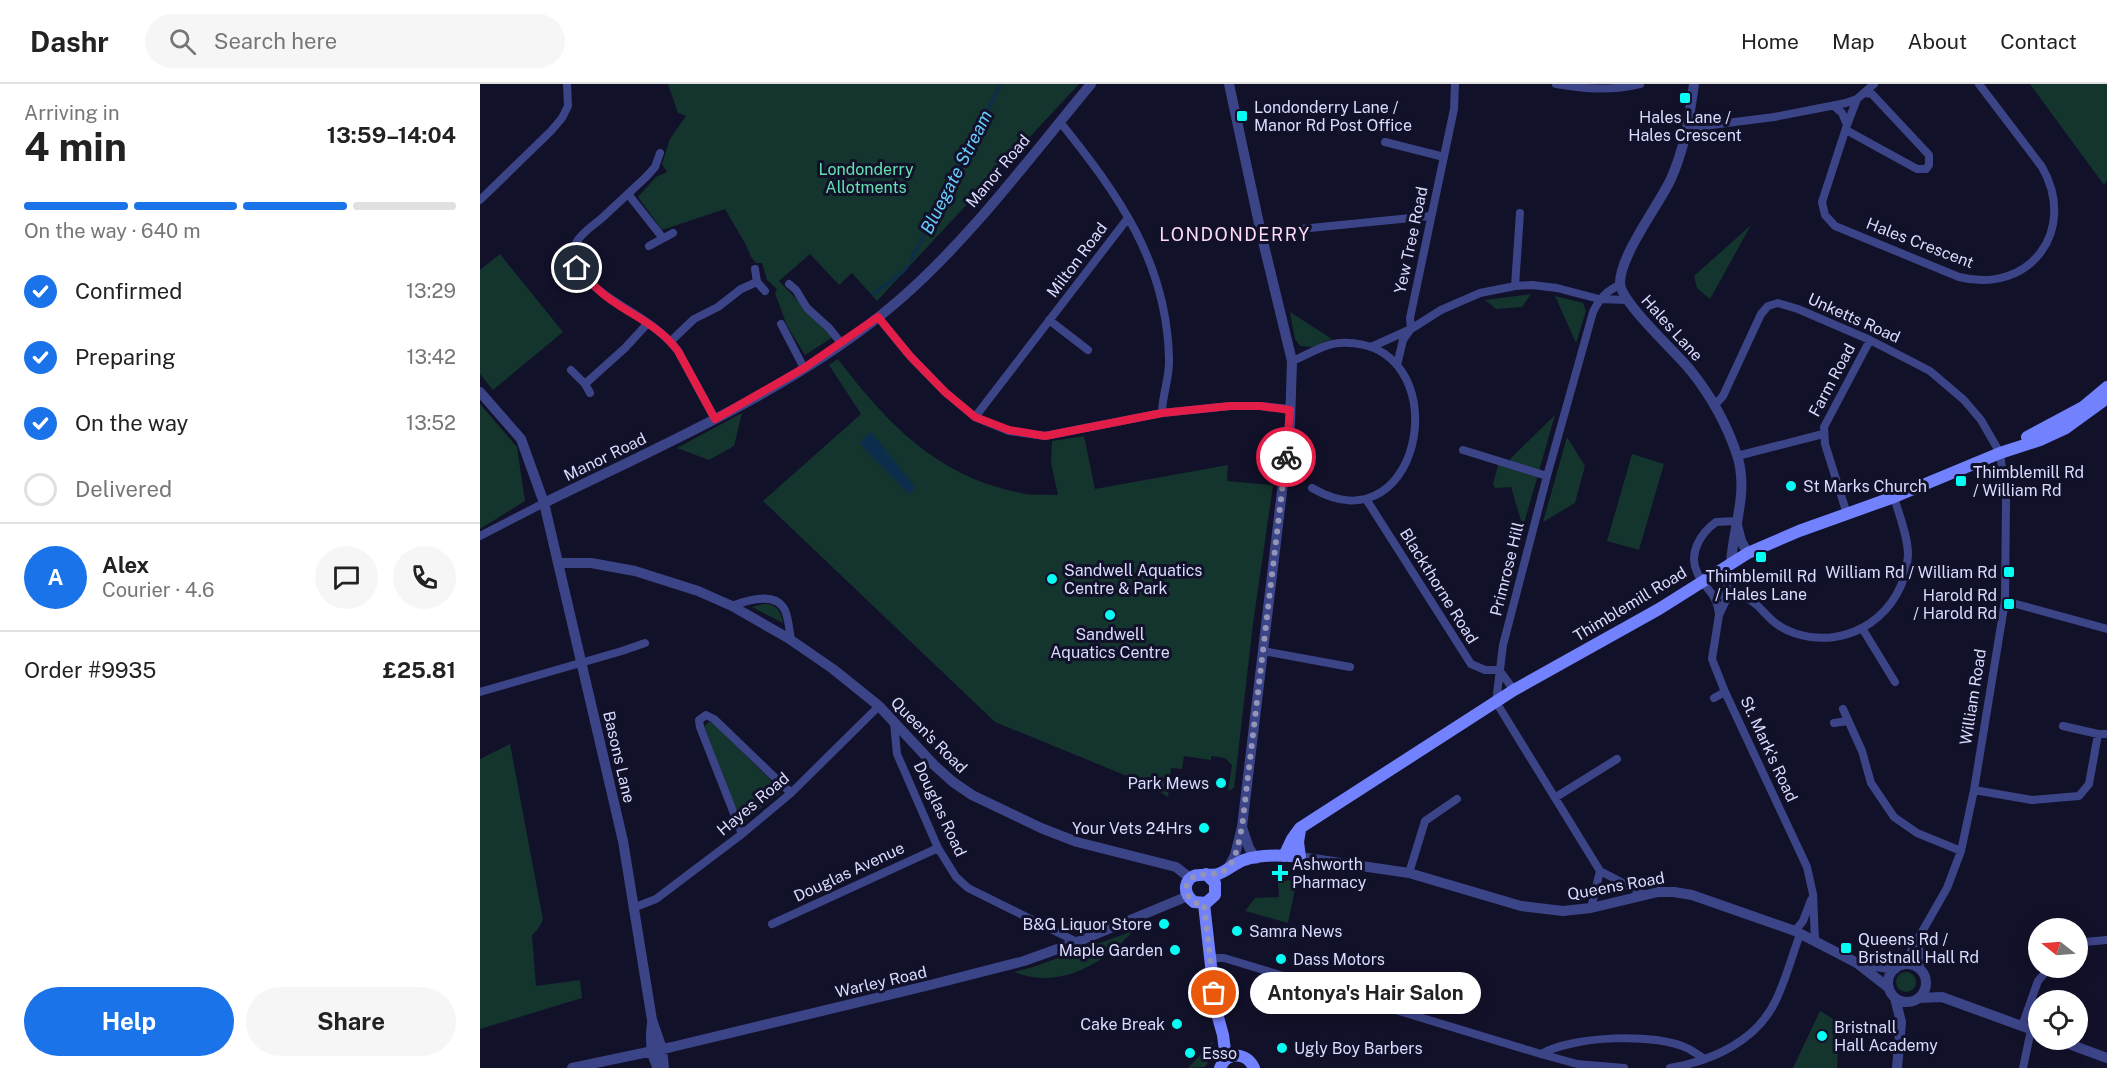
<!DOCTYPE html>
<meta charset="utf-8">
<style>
:root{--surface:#fff;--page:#f6f6f6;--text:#222;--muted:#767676;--line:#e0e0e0;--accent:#1a73e8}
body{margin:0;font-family:"Public Sans",sans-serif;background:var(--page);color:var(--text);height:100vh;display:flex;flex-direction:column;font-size:22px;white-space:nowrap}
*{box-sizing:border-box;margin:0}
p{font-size:20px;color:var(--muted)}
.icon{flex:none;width:33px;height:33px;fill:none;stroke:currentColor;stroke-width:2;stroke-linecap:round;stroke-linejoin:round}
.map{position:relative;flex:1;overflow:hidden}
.panel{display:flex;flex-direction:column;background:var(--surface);width:480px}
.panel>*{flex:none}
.needle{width:39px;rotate:287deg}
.controls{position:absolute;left:1548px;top:834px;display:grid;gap:12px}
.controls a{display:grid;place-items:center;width:60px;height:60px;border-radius:50%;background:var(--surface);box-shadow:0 3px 15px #0003;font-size:30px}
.pin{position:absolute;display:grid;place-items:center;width:51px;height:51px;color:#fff;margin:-26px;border:3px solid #fff;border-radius:50%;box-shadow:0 2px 6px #0007}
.courier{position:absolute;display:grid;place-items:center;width:60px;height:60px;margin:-30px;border:4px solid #e11d48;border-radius:50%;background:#fff;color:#222;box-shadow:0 2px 8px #0007}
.bubble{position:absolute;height:42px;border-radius:21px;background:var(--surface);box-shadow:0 3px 15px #0003;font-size:20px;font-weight:700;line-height:42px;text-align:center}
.head em{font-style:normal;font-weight:700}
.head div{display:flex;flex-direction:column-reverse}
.head{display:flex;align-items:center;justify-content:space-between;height:102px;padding:0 24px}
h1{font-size:39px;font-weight:700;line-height:45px}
.bar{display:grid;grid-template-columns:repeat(4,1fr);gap:9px 6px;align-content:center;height:72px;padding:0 24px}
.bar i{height:8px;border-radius:4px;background:var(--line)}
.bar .current{background:var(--accent)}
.bar p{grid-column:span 4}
.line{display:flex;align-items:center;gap:15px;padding:0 24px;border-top:2px solid var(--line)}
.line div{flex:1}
.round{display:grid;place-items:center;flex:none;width:63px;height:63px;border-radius:32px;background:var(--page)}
ol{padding:0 24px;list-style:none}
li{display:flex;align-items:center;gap:18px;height:66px}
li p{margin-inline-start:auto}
li .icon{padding:6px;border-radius:50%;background:var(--accent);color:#fff;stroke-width:4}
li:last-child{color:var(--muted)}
li i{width:33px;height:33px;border:3px solid var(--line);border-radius:50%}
.primary-button{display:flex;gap:12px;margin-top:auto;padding:12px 24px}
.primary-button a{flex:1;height:69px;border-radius:36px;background:var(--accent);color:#fff;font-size:24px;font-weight:700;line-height:69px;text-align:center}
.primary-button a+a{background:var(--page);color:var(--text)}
header{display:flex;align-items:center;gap:36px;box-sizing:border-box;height:84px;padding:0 30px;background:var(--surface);border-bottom:2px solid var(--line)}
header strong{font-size:28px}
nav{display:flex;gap:33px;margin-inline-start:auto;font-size:21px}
.search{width:420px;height:54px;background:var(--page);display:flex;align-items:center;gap:15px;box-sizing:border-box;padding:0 21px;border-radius:33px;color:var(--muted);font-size:22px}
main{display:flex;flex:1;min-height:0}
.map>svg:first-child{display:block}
</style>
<header>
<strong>Dashr</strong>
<div class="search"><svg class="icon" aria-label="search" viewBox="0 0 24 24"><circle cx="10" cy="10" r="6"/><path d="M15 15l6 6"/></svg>Search here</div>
<nav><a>Home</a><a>Map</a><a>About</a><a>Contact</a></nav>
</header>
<main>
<section class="panel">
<div class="head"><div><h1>4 min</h1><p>Arriving in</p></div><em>13:59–14:04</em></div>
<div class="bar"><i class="current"></i><i class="current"></i><i class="current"></i><i></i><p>On the way · 640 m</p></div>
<ol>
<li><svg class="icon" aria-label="check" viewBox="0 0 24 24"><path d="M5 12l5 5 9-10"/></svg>Confirmed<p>13:29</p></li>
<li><svg class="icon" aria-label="check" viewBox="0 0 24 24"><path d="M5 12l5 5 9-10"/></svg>Preparing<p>13:42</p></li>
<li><svg class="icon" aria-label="check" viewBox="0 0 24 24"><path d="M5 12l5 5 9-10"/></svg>On the way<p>13:52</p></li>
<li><i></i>Delivered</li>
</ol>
<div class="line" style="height:108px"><b class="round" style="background:var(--accent);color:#fff">A</b><div><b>Alex</b><p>Courier · 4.6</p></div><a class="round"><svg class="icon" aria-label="chat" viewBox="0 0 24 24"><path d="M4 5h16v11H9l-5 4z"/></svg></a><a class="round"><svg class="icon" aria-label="phone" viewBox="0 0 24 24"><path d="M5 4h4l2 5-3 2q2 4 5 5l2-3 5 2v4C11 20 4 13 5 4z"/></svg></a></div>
<div class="line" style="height:78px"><div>Order #9935</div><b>£25.81</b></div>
<div class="primary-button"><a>Help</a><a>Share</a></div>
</section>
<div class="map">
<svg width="1627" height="984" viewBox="0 0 1627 984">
<rect width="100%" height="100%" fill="#12112a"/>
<path fill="#14342e" d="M 188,0 L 599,0 L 397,217 L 372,189 L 359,201 L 330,170 L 299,197 L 353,253 L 325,271 L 307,242 L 295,209 L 297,205 L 287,196 L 282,179 L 276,179 L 271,173 L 266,161 L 245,125 L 182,146 L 158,113 L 176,93 L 187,88 L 182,80 L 190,55 L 206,32 L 198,29 Z
M 1550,0 L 1627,0 L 1627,97 L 1624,101 Z
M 1271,141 L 1230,215 L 1217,204 L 1214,192 Z
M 20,170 L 83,248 L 13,306 L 0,290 L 0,186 Z
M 1051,210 L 1042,223 L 1016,225 L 1005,216 Z
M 1075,212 L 1103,219 L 1106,227 L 1096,259 Z
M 810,228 L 852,255 L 832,263 L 820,262 L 815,255 Z
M 358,275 C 407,340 458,393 541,409 C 553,412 566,410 578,411 L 571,379 L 572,357 L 604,352 L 615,405 L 748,381 L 747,397 L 793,401 L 773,540 L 754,704 L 748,707 L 752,681 L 745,674 L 731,672 L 731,676 L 704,672 L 702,685 L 691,684 L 688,713 L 669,701 L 515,638 L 283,417 L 381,330 L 349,281 Z
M 0,320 L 37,363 L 45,417 L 0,445 Z
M 262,329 L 254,362 L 229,376 L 197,364 Z
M 1075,331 L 1043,443 L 1031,403 L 1015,404 L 1013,400 L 1018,381 L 1028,383 L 1031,374 Z
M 1087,353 L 1105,382 L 1095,419 L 1063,438 Z
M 1152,370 L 1184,380 L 1159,466 L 1127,457 Z
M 283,520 C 296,519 301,527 303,539 L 272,523 Z
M 229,638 L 232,638 L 302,707 L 262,740 L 224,642 Z
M 30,660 L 63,836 L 58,845 L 52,851 L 56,902 L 100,896 L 102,914 L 0,945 L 0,675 Z
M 817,795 L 808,839 L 765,827 L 775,814 L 799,813 L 798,798 Z
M 653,847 C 624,880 579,906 534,888 L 553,883 Z
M1416 898a10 10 0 1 1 20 0a10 10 0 1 1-20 0Z
M 1340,927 L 1353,935 L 1358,969 L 1357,984 L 1313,984 Z
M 733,957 L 732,972 L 725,983 L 708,984 Z"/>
<path fill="#0d2d4c" d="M 391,348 L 432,399 L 435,404 L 431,409 L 428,409 L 379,359 Z"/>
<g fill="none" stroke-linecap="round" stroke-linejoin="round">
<path stroke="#0d2d4c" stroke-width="3" d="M 431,176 L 521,0
M 393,210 L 423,188 L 428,182"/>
<path stroke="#3c4488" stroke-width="8" d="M 1076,0 C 1105,5 1131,7 1160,0
M 1354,22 L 1362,29 L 1367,41 L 1342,118 L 1345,131 L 1355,142 L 1479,193 C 1550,211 1598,146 1562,83 L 1499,0
M 580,38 C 638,110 687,178 689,275 C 690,293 682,311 682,329
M 1367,41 L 1377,15
M 1208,44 L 1294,33 L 1366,19 L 1377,15 L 1394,0
M 1366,46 L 1437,85 L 1446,85 L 1449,81 L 1449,71 L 1392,10 L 1384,9
M 905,58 L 964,73
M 180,69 L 175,83 L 166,93 C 151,107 137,120 122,134 C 114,141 101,149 96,159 C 81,190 137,218 156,231 C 172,241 187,252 198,267 L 235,335
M 148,110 L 182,153
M 0,116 L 71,47 L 82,34 L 88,22 L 87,0
M 781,149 L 951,132
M 169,162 L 193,149
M 275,185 L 277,198 L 285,207
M 309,200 L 316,206 L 327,224 L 349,244 L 361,259
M 1140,201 C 1126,207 1120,214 1113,228 L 1067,392 L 1023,561 L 1016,618 L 1120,787 L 1164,810
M 1035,202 L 1040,129
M 398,233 L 430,272 L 465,308 L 495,333 L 529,347 L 565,352 L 682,329 L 750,322 L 780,322 L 810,325
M 569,236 L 608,266
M 301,240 L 324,284
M 931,245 L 930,234 L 974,25 L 975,0
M 191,257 L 214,235 L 238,223 L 261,205 L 277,198
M 891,263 L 931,245 L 961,226 L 1000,209 L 1035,202 L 1052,201 L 1077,204 L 1119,215 L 1147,216
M 812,277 C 828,271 843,260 859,259 C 981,252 945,470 832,404
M 917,281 L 923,256 L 930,246
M 91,286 L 105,300 L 110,309
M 105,300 L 145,264 L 168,239
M 1234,322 L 1243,312 L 1281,230 L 1288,222 L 1298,219 L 1318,225 L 1390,256 L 1450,287 L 1484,316 L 1501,336 L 1520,369 L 1526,416 L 1525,517 L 1494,706 L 1481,767 L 1467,804 L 1423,881
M 495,333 L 648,134
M 983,366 L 1067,392
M 1257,372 L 1343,350
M 886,415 L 991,580 L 1005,586 L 1019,586 L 1034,606
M 1367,430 L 1345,360 L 1344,343 L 1390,256
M 0,452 L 64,419
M 1244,484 L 1249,510 L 1239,531 L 1232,575 L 1245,608 L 1327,783 L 1333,810 L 1335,857
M 1235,512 C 1284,504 1276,536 1314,549 C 1369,568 1425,529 1428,471 C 1428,452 1419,431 1414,413
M 1525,517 L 1627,545
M 252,522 C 265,517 293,508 303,523 C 309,531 309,546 311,556
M 1239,530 C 1236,506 1224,506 1217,488 C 1208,469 1221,449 1236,438 L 1258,437
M 1382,544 L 1415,598
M 783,567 L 870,583
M 0,608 L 142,567 L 165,559
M 1234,614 L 1245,608
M 1363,625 L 1382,667 L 1391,699 L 1414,733 L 1437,749 L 1481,767
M 414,639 L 417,670 L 458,764 L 476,793 L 488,804 L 597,858
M 1354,639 L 1368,637
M 1583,642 L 1618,650 L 1627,650
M 1494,706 L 1552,716 L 1599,712 L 1609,700 L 1618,650
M 1076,713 L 1137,675
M 262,750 L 220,643 L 219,636 L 226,631 L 234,635 L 311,709
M 929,789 L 945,737 L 977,715
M 153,824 L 176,815 L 262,750 L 311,709 L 399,622
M 1111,824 L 1120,787
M 292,840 L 458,764
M 1315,847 L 1323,837 L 1331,816
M 1439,855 L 1440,885
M 1598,861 L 1604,858 L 1627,856
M 729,874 L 744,874 L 1061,970 L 1097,980 L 1144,984
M 1542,942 L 1558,897 L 1569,884
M 1061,970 C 1093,952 1175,948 1209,965 C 1214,968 1220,972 1225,975
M 1190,984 C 1232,977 1277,957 1296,916 C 1306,895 1312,872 1320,850
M 1543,984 L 1551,946"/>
<path stroke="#3c4488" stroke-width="10" d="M 1214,0 C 1209,35 1205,64 1190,97 C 1177,123 1140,172 1140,199 C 1140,218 1198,270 1211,287 C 1231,312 1247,341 1257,371 C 1269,408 1253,443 1251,479
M 0,308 L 41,355 L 64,419 L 143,757 L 172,936 L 182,965 L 184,984
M 64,419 C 182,361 318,303 418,217 C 489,156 551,72 611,0
M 1257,441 L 1261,457 L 1268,469
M 79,479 L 111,479 L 155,487 L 218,507 L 252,522 L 308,554 L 353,585 L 399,622 L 454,681 L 473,698 L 492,711 L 561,744 L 597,758 L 696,783 L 710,794
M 762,743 L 769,764 L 776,775
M 820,773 L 929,789 L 1041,822 L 1083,827 L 1111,824 L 1178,808 L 1194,808 L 1212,811 L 1315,847 L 1377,879 L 1409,904
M 748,784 L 755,771 L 762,743 L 810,340 L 812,277 L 781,149 L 749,0
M 1377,879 L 1415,885
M1408 899a19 19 0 1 1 38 0a19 19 0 1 1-38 0Z
M 1415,914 L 1421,938 L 1417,984
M 1439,914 L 1462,913 L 1558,948
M 172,939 C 170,954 170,970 178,984
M 1578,956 L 1627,974
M 92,984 L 192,963 L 450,901 L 544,877 L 597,858 L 708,812"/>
<path stroke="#7281fe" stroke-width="12" d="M 1547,353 L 1603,323 L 1627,303
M 804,772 L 812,755 L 820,744 L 1034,606 L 1179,525 L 1268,469 L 1319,447 L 1414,413 L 1520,369 L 1560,356 L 1586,344 L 1627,314
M 726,790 L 735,799 L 735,811 L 726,819 L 714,818 C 709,814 705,809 706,802 C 710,785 727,793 738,790 C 747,787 755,779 764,776 C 781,770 802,771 820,773 L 818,758 L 820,746
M 724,820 L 736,926 L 743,951 L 746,975
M 740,984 C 747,967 767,968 774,984"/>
</g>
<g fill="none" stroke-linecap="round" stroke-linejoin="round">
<path stroke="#9494b4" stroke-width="6" stroke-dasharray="0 10.8" d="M 734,909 L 724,820 C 713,821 707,814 706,804 C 712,781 735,798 748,783 C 757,774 759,755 762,743 L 806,373"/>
<path stroke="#e11d48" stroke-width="8" d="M 97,184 C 107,194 116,205 127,213 C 152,232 179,241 198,267 L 235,335 L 324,284 L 398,233 L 430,272 L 465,308 L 495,333 L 529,346 L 565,352 L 682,329 L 750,322 L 780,322 L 810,326 L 806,373"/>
</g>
<g fill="#07fdf4" stroke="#12112a" stroke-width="2">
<rect x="1199" y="8" width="12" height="12" rx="3"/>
<rect x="756" y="26" width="12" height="12" rx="3"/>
<rect x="1475" y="391" width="12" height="12" rx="3"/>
<circle cx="1311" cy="402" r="6"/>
<rect x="1275" y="467" width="12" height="12" rx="3"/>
<rect x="1523" y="482" width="12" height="12" rx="3"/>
<circle cx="572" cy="495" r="6"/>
<rect x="1523" y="514" width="12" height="12" rx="3"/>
<circle cx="630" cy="531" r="6"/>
<circle cx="741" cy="699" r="6"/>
<circle cx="724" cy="744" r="6"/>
<path d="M797 780h6v6h6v6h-6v6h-6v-6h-6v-6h6z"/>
<circle cx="684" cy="840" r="6"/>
<circle cx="757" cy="847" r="6"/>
<rect x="1360" y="858" width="12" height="12" rx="3"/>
<circle cx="695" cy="866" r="6"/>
<circle cx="801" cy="875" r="6"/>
<circle cx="697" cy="940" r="6"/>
<circle cx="1342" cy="952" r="6"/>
<circle cx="802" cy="964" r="6"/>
<circle cx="710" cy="969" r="6"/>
</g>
<g text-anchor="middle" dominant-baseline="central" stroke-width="6" stroke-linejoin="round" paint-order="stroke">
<g font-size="16" fill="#dadbff" stroke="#12112a" text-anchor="start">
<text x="774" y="23">Londonderry Lane /<tspan x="774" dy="18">Manor Rd Post Office</tspan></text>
<text x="1205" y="33" text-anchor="middle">Hales Lane /<tspan x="1205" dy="18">Hales Crescent</tspan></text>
<text x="1493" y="388">Thimblemill Rd<tspan x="1493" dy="18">/ William Rd</tspan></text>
<text x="1323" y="402">St Marks Church</text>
<text x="584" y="486">Sandwell Aquatics<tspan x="584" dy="18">Centre &amp; Park</tspan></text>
<text x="1517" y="488" text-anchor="end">William Rd / William Rd</text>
<text x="1281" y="492" text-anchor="middle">Thimblemill Rd<tspan x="1281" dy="18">/ Hales Lane</tspan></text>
<text x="1517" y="511" text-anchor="end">Harold Rd<tspan x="1517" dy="18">/ Harold Rd</tspan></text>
<text x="630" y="550" text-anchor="middle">Sandwell<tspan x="630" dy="18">Aquatics Centre</tspan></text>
<text x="729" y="699" text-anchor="end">Park Mews</text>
<text x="712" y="744" text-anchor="end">Your Vets 24Hrs</text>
<text x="812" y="780">Ashworth<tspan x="812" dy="18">Pharmacy</tspan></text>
<text x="672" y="840" text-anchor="end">B&amp;G Liquor Store</text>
<text x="769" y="847">Samra News</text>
<text x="1378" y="855">Queens Rd /<tspan x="1378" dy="18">Bristnall Hall Rd</tspan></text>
<text x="683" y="866" text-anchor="end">Maple Garden</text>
<text x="813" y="875">Dass Motors</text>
<text x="685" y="940" text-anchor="end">Cake Break</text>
<text x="1354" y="943">Bristnall<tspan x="1354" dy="18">Hall Academy</tspan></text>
<text x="814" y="964">Ugly Boy Barbers</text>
<text x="722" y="969">Esso</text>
</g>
<g font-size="16" fill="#65e0b0" stroke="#12112a">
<text x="386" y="85">Londonderry<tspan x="386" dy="18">Allotments</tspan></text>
</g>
<g font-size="16" fill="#dadbff" stroke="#12112a">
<text transform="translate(518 87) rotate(-50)">Manor Road</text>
<text transform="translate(931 156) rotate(-78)">Yew Tree Road</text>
<text transform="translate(1440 159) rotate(21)">Hales Crescent</text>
<text transform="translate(597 176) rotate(-53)">Milton Road</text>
<text transform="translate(1374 234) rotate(24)">Unketts Road</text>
<text transform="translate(1192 244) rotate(48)">Hales Lane</text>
<text transform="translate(1352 296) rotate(-62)">Farm Road</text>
<text transform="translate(125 373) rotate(-26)">Manor Road</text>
<text transform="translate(1027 485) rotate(-76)">Primrose Hill</text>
<text transform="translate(959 502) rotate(58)">Blackthorne Road</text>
<text transform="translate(1150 520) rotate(-31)">Thimblemill Road</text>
<text transform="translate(1493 613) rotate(-81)">William Road</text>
<text transform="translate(449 651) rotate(45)">Queen's Road</text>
<text transform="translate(1289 665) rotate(65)">St. Mark's Road</text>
<text transform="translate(139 673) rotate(77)">Basons Lane</text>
<text transform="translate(273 720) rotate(-40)">Hayes Road</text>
<text transform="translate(460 725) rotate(65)">Douglas Road</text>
<text transform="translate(369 788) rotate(-25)">Douglas Avenue</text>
<text transform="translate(1136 802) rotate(-10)">Queens Road</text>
<text transform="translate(401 898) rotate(-13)">Warley Road</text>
</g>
<g font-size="18" font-style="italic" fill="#69cdfe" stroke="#12112a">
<text transform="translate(476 88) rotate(-63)">Bluegate Stream</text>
</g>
<g font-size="18" letter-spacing="1.5" fill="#ffdcf7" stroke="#12112a">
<text x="755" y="150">LONDONDERRY</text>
</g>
</g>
</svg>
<div class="controls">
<a><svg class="needle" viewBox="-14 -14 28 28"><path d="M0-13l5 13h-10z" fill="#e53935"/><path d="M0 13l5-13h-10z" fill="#767676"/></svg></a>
<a><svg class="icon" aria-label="locate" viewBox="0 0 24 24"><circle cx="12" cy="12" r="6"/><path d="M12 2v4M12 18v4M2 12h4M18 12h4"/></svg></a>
</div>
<div class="pin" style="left:734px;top:909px;background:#ea580c"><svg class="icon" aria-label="bag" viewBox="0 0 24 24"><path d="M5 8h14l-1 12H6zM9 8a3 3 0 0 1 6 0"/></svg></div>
<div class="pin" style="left:97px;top:184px;background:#1f2937"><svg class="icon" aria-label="home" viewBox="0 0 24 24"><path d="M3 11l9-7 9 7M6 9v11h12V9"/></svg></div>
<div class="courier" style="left:806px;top:373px"><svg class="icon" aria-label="bike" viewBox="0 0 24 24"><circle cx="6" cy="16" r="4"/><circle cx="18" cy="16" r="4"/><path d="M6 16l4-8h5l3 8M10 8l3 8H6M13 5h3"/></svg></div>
<div class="bubble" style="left:770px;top:888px;width:231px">Antonya's Hair Salon</div>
</div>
</main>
